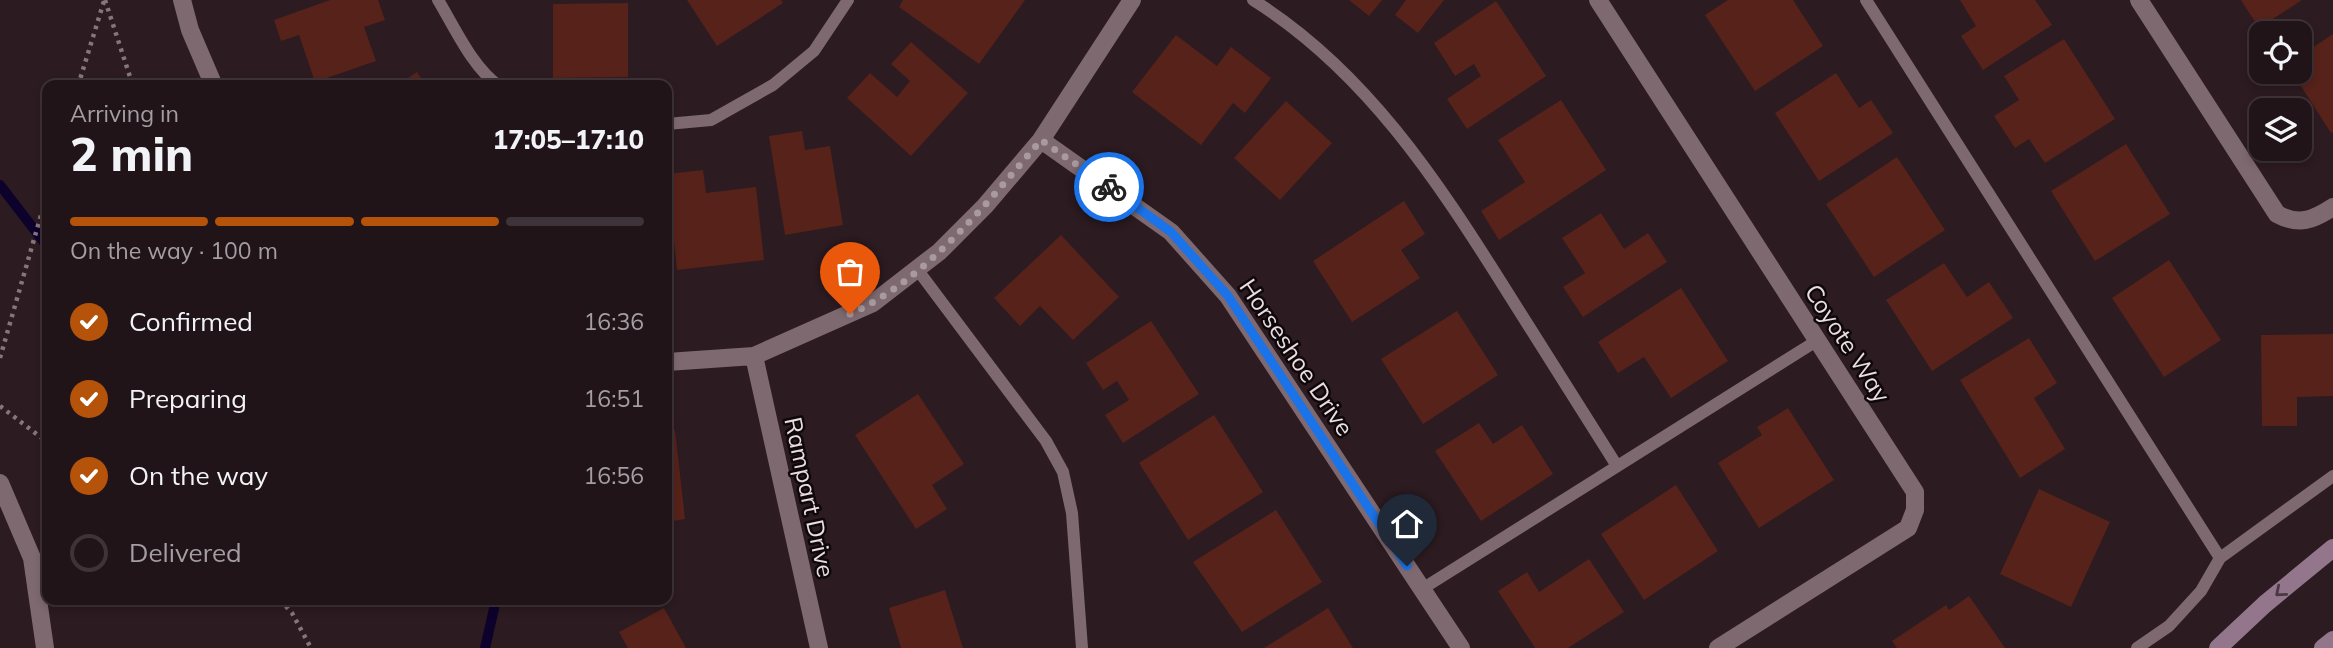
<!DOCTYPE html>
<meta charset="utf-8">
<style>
:root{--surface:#211419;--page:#291d22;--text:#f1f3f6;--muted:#a29ea2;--line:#3e3338;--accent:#b45309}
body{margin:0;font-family:Mulish,sans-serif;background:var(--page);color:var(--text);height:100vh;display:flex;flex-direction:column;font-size:26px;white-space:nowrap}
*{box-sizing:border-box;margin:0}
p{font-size:23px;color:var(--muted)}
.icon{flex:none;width:38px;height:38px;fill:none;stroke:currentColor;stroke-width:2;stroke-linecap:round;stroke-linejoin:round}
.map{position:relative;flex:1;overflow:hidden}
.panel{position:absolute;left:42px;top:80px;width:630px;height:525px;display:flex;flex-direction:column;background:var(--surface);border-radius:14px;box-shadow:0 4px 10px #0003,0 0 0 2px var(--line)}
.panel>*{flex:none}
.buttons{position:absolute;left:2249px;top:21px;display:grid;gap:14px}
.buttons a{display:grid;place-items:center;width:63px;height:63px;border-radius:14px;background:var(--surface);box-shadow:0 4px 10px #0003,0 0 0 2px var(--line);font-size:35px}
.pin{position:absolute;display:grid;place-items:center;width:60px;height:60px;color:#fff;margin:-72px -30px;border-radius:50% 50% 50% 0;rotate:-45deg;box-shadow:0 0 7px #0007}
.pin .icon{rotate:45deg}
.courier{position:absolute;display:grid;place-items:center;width:70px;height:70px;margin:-35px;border:5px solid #1a73e8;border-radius:50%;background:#fff;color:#222;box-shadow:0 2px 9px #0007}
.headline em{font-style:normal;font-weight:800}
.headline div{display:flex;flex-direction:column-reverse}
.headline{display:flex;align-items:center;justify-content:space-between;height:119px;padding:0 28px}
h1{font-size:46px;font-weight:800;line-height:52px}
.bar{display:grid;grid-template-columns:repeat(4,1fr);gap:10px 7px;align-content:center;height:84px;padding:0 28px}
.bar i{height:9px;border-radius:5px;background:var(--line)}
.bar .selected{background:var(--accent)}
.bar p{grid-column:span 4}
ol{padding:0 28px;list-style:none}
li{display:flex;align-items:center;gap:21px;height:77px}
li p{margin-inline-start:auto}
li .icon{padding:7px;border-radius:50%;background:var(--accent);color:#fff;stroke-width:4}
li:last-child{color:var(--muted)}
li i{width:38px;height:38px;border:4px solid var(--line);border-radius:50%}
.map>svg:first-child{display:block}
</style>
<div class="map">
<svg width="2333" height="648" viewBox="0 0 2333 648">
<rect width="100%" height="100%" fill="#2c1b21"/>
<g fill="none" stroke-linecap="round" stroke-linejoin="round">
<path stroke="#0d022b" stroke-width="10" d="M 0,185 L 47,246
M 485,648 L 496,600"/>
</g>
<path fill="#56221a" d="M 330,0 L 378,0 L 385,20 L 364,27 L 376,61 L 315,82 L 299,35 L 281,41 L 274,20 Z
M 687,0 L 781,0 L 783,3 L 717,46 Z
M 903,0 L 1025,0 L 979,64 L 899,7 Z
M 1349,0 L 1382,0 L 1369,16 Z
M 1406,0 L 1444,0 L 1418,33 L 1395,15 Z
M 1728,0 L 1793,0 L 1823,46 L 1755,91 L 1705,15 Z
M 1960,0 L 2035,0 L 2052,25 L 1983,70 L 1961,36 L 1976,26 Z
M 2241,0 L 2302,0 L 2259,28 Z
M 1496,1 L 1546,76 L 1467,129 L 1447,99 L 1481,76 L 1474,64 L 1455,76 L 1434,43 Z
M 628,3 L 628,77 L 553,78 L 553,4 Z
M 2333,34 L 2333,132 L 2331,133 L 2292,72 L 2300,72 L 2300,56 Z
M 1176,35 L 1217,66 L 1231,47 L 1271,78 L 1245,113 L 1233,103 L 1201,145 L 1132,92 Z
M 2064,39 L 2115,119 L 2045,163 L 2029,139 L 2015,148 L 1994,116 L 2019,100 L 2004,76 Z
M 911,42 L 968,93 L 911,156 L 847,98 L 870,73 L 897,97 L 910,81 L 891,64 Z
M 417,72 L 426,86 L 396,86 Z
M 1836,73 L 1859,108 L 1871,100 L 1893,133 L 1819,181 L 1775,113 Z
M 1561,100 L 1606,170 L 1499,240 L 1481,211 L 1525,182 L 1498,140 Z
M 1286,101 L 1332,143 L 1280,200 L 1234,158 Z
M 802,131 L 805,150 L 830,146 L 843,225 L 785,235 L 769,136 Z
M 2126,144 L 2170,214 L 2095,261 L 2051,191 Z
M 1897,157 L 1945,230 L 1874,277 L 1826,204 Z
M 703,170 L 706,193 L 756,187 L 764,260 L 677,270 L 667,174 Z
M 1404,201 L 1425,234 L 1401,250 L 1420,278 L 1352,322 L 1313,261 Z
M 1601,213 L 1624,249 L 1648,233 L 1667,262 L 1583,317 L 1563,287 L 1585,273 L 1562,238 Z
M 1061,235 L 1119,297 L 1073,340 L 1040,306 L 1020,326 L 994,298 Z
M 2169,260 L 2221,340 L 2164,377 L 2112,298 Z
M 1944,263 L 1967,297 L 1989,282 L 2013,318 L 1932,371 L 1886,300 Z
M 1681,288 L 1728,361 L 1671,398 L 1644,357 L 1618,373 L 1598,342 Z
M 1457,311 L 1498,375 L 1423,424 L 1381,359 Z
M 1151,321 L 1199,394 L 1123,443 L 1105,415 L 1129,400 L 1117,381 L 1103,390 L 1086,363 Z
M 2333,334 L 2333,396 L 2297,397 L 2297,426 L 2262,426 L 2261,335 Z
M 2029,338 L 2057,383 L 2034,398 L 2065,449 L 2020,478 L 1960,380 Z
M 918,394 L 964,464 L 932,485 L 947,509 L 916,529 L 855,435 Z
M 1788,408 L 1834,480 L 1759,528 L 1718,463 L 1762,435 L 1757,427 Z
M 1214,415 L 1263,492 L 1188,540 L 1139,463 Z
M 1479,423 L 1493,444 L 1522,425 L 1553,474 L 1481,521 L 1435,451 Z
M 675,430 L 685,519 L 667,522 L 667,431 Z
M 1676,485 L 1718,551 L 1644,600 L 1601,534 Z
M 2039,489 L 2110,522 L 2071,607 L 2000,574 Z
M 1276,510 L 1322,582 L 1242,632 L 1193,562 Z
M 1589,559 L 1624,612 L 1568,648 L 1535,648 L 1498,591 L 1527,572 L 1539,592 Z
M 945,590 L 963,648 L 901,648 L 889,608 Z
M 1969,596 L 2005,648 L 1897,648 L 1892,641 L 1946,605 L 1949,610 Z
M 664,608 L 686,648 L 628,648 L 619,632 Z
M 1328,608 L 1353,648 L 1264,648 Z"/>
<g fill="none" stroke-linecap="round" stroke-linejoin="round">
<path stroke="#85767b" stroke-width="4.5" stroke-dasharray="3.5 5" stroke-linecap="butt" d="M 105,0 L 133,86
M 78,86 L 104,1
M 0,358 L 47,194
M 0,406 L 47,442
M 280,600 L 292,613 L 311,648"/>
<path stroke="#7e6970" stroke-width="12" d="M 438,0 C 455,28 472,67 499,86
M 1253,0 C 1365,70 1437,180 1506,290 C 1543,349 1580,408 1617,466
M 1866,0 L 2220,558
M 667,124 L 711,120 L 773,85 L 814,51 L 848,0
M 917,269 L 1046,441 L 1063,472 L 1072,513 L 1082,648
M 1422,589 L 1818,340
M 2137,648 L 2169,626 L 2201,591 L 2220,558 L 2333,476"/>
<path stroke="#7e6970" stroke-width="18" d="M 182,0 L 190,30 L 214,86
M 1598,0 L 1915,492 L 1915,510 L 1908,528 L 1718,648
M 2139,0 L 2277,214 C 2299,226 2313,220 2333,207
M 1041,140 L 1171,232 L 1228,296 L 1461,648
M 754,356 L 819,648
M 667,362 L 754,356 L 873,303 L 939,252 L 985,206 L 1041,140 L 1132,0
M 0,483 L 32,558 L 45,648"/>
<path stroke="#93768b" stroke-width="18" d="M 2218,648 L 2265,604 L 2333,548
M 2323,648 L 2333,640"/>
</g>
<defs><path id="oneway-chevron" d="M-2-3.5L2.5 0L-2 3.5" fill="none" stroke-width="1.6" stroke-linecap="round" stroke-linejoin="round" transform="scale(1.75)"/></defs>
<use stroke="#4a3944" href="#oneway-chevron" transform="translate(2280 592) rotate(140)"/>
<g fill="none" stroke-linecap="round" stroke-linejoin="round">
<path stroke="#a89a9e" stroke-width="7" stroke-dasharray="0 12.6" d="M 850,314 C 926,280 987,203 1041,140 L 1109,187"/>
<path stroke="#1a73e8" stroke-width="9" d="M 1109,187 L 1171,232 L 1228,296 L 1407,566"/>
</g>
<g text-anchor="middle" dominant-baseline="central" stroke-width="5" stroke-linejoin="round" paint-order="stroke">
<g font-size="24" fill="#eadee2" stroke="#0f080a">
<text transform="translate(1848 343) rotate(57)">Coyote Way</text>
<text transform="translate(1297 357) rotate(56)">Horseshoe Drive</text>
<text transform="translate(810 497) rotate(78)">Rampart Drive</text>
</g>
</g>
</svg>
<div class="buttons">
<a><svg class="icon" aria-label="locate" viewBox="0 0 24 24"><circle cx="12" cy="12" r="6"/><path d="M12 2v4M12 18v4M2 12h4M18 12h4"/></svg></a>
<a><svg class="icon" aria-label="layers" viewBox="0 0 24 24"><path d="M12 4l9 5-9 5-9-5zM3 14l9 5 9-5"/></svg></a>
</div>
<div class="pin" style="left:850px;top:314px;background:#ea580c"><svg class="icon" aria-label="bag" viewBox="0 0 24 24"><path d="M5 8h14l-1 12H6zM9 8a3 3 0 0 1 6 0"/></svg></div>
<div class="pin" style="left:1407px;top:566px;background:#1f2937"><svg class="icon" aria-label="home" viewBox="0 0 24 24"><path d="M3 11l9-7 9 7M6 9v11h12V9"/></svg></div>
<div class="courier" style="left:1109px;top:187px"><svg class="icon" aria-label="bike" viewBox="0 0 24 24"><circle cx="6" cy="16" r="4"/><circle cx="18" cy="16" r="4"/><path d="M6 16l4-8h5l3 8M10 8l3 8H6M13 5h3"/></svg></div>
<section class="panel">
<div class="headline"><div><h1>2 min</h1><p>Arriving in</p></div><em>17:05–17:10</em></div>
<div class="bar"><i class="selected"></i><i class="selected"></i><i class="selected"></i><i></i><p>On the way · 100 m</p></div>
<ol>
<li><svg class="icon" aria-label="check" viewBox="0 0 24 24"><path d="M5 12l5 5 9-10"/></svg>Confirmed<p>16:36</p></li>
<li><svg class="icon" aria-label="check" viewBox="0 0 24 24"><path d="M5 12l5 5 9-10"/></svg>Preparing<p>16:51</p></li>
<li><svg class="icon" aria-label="check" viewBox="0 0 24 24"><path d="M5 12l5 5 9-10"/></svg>On the way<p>16:56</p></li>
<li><i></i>Delivered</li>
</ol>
</section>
</div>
